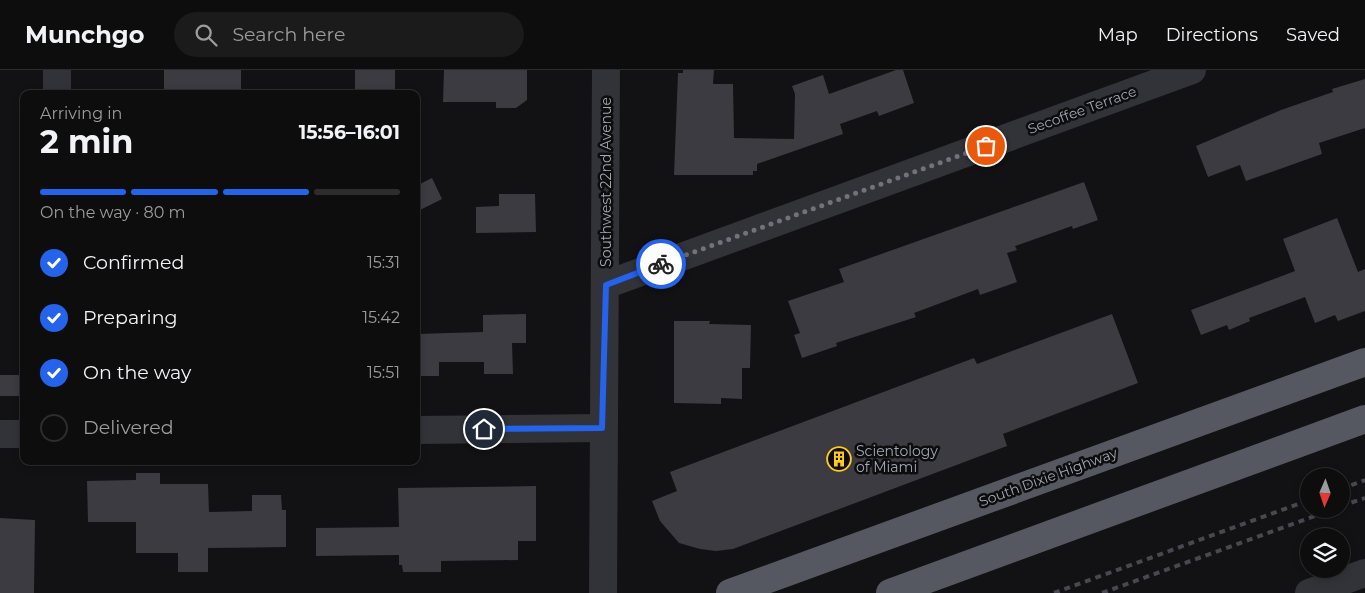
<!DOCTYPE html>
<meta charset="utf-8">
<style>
:root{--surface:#0e0d0e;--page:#1c1b1c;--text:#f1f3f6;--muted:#9b9c9e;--line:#2e2d2e;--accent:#2563eb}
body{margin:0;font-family:Montserrat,sans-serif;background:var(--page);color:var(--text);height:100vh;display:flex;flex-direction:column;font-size:19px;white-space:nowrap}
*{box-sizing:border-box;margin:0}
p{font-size:16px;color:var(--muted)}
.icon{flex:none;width:28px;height:28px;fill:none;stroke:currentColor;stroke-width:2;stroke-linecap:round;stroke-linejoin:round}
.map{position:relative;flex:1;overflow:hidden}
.drawer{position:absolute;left:20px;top:20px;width:400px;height:375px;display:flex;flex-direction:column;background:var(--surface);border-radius:10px;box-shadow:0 2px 8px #0003,0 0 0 1px var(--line)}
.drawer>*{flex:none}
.needle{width:32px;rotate:182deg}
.tools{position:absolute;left:1300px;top:398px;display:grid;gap:10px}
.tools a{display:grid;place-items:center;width:50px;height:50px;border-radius:50%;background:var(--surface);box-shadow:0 2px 8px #0003,0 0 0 1px var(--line);font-size:25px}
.pin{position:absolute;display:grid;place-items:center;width:42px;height:42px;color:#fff;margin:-21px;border:2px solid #fff;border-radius:50%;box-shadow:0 1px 5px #0007}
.courier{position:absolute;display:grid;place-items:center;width:50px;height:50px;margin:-25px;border:4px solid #2563eb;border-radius:50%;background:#fff;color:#222;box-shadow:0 1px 6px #0007}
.summary em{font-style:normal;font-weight:700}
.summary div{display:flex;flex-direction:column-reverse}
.summary{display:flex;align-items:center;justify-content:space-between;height:85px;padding:0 20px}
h1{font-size:32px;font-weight:700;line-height:38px}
.bar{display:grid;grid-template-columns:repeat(4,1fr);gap:8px 5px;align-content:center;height:60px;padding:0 20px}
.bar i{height:6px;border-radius:4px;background:var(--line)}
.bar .selected{background:var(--accent)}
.bar p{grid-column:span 4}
ol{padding:0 20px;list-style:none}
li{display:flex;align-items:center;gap:15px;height:55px}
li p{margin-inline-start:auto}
li .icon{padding:5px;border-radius:50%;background:var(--accent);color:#fff;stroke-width:4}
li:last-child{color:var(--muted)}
li i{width:28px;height:28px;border:2px solid var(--line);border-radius:50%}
header{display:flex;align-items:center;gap:30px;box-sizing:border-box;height:70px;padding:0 25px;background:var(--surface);border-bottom:1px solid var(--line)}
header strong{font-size:24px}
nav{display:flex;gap:28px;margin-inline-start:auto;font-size:18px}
.search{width:350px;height:45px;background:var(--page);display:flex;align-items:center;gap:12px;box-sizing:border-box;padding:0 18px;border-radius:28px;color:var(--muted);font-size:19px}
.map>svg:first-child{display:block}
</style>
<header>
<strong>Munchgo</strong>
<div class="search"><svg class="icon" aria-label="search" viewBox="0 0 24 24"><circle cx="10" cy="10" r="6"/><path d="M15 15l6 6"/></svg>Search here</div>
<nav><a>Map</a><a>Directions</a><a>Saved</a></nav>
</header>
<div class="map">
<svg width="1365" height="523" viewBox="0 0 1365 523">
<rect width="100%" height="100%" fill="#121113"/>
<path fill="#3c3b41" d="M 164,0 L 241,0 L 241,24 L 164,24 Z
M 355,0 L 395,0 L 395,24 L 355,24 Z
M 444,0 L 527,0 L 527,30 L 516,38 L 496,38 L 496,32 L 443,32 Z
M 683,0 L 714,0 L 713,14 L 733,14 L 734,68 L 794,69 L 795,24 L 792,16 L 823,5 L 829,24 L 896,0 L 903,0 L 914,33 L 879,46 L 877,41 L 840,54 L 843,64 L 757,94 L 757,101 L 753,101 L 753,105 L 674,105 L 678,3 L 683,3 Z
M 1365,9 L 1365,58 L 1319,73 L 1322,84 L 1246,111 L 1240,95 L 1208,107 L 1196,76 L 1281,40 L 1333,22 L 1332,19 Z
M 432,108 L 442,129 L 416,142 L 416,116 Z
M 1084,112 L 1098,150 L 1073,159 L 1072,156 L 1015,176 L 1017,180 L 1007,183 L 1017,212 L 980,225 L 978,219 L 914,243 L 916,247 L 836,273 L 837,276 L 802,288 L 794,265 L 800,263 L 788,231 L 844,212 L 839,199 Z
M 499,124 L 535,124 L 536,162 L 476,163 L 476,137 L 499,136 Z
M 1337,148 L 1358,202 L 1365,199 L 1365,241 L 1338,251 L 1335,245 L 1315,253 L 1305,227 L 1249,248 L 1250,251 L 1229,260 L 1227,255 L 1201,265 L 1191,240 L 1295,201 L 1283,169 Z
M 526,244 L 526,273 L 512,273 L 513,304 L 484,304 L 484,292 L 439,292 L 439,306 L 416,306 L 416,264 L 483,262 L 483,245 Z
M 1112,244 L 1138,313 L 1003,364 L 1007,376 L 733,479 L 716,481 L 700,479 L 679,473 L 660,451 L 652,431 L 677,421 L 670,402 L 974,288 L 977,294 Z
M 674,251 L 710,251 L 709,254 L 751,255 L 750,298 L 742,298 L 742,329 L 721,328 L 721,334 L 674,333 Z
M 0,305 L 24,305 L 24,326 L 0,326 Z
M 136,403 L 160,403 L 160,414 L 208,414 L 209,442 L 252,441 L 252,425 L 281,425 L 282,440 L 286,440 L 286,477 L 208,478 L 208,502 L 178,502 L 178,483 L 136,483 L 136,452 L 88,452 L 87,411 L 136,410 Z
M 536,416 L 536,471 L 518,471 L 518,490 L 441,491 L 441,502 L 403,502 L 402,495 L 399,495 L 399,485 L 316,486 L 316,458 L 399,457 L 398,418 Z
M 0,448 L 35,450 L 34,523 L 0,523 Z"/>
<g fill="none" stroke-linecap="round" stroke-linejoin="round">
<path stroke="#323339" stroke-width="28" d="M 57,24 L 57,0
M 605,215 L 1192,0
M 416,360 L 602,358
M 0,364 L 24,364
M 1309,523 L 1365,503"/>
<path stroke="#323339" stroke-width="28" d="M 603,523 L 606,0"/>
<path stroke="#565861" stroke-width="28" d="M 730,523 L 1365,292
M 890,523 L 1365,349"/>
<path stroke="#474850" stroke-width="4" stroke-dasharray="6 5" stroke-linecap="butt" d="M 1341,419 L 1365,410
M 1341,436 L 1365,428
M 1054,523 L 1309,430
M 1102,523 L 1334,439"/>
</g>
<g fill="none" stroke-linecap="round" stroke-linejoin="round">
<path stroke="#70727c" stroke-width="5" stroke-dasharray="0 9" d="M 661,194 L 986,76"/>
<path stroke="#2563eb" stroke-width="6" d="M 484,359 L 602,358 L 606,215 L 661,194"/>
</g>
<defs>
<g id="building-ring" transform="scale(1.25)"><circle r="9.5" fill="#0d0d0e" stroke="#ffc91e" stroke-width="1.5"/><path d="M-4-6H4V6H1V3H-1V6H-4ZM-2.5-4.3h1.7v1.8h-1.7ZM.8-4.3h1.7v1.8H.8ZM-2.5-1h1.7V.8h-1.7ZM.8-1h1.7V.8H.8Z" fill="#ffc91e"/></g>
</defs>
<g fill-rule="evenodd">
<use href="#building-ring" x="839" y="389"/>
</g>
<g text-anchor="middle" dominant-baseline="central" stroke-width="5" stroke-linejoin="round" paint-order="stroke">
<g font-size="14" fill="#a2a6b5" stroke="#0d0d0e">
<text transform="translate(1082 40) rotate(-20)">Secoffee Terrace</text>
<text transform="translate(606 112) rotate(-90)">Southwest 22nd Avenue</text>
<text transform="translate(1048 407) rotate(-20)">South Dixie Highway</text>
</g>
<g font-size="14" fill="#a2a6b5" stroke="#0d0d0e" text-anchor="start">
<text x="856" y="381">Scientology<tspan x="856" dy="16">of Miami</tspan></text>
</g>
</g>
</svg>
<div class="tools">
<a><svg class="needle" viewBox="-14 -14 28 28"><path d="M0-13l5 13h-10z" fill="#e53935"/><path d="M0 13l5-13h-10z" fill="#9b9c9e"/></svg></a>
<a><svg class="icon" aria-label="layers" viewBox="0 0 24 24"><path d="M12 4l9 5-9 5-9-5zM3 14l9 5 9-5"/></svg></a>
</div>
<div class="pin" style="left:986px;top:76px;background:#ea580c"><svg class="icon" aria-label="bag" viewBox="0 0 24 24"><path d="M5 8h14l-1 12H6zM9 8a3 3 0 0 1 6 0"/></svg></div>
<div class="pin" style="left:484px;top:359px;background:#1f2937"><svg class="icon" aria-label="home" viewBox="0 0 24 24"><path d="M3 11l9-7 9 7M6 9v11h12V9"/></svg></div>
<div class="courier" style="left:661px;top:194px"><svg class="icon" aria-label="bike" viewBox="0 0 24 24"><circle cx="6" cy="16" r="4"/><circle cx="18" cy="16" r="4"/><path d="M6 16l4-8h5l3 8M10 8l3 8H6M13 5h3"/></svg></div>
<section class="drawer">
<div class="summary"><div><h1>2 min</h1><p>Arriving in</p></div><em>15:56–16:01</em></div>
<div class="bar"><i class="selected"></i><i class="selected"></i><i class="selected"></i><i></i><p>On the way · 80 m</p></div>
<ol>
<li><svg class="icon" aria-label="check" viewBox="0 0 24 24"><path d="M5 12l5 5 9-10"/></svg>Confirmed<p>15:31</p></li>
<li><svg class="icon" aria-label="check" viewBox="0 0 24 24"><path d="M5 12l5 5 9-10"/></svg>Preparing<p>15:42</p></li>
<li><svg class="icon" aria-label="check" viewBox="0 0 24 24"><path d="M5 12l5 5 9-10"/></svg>On the way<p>15:51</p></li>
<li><i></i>Delivered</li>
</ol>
</section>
</div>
